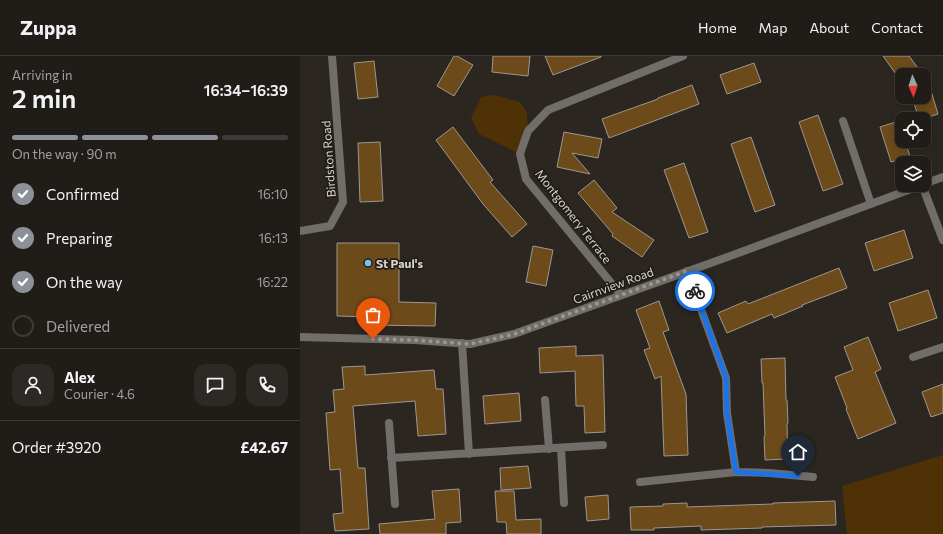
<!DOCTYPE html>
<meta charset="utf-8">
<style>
:root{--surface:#201c18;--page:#2d2925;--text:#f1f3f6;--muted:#a2a1a2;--line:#3d3a37;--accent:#8c9099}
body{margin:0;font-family:Commissioner,sans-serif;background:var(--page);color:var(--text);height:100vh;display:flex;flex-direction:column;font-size:15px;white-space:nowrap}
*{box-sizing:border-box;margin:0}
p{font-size:13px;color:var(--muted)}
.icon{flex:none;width:22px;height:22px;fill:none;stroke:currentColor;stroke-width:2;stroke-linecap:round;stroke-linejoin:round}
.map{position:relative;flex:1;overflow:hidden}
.panel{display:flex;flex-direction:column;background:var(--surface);width:300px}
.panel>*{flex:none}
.needle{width:26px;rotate:177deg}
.buttons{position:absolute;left:595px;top:12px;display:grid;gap:8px}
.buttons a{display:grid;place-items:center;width:36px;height:36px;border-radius:8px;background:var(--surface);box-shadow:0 2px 6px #0003,0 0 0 1px var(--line);font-size:20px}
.pin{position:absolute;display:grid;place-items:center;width:34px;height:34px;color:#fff;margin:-41px -17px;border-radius:50% 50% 50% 0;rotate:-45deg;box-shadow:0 0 4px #0007}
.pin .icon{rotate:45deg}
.courier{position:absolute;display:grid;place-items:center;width:40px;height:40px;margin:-20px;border:3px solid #1a73e8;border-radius:50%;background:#fff;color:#222;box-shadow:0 1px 5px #0007}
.head em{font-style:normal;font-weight:600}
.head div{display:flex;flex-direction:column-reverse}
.head{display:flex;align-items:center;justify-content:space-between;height:68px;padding:0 12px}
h1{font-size:26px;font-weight:600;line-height:30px}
.bar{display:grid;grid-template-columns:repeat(4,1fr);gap:6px 4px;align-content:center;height:48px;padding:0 12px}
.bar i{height:5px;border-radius:3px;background:var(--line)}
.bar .active{background:var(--accent)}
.bar p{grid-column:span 4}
.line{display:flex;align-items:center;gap:10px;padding:0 12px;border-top:1px solid var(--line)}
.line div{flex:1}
.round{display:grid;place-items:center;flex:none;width:42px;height:42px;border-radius:12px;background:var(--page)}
ol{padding:0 12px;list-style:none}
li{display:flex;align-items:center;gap:12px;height:44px}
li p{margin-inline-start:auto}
li .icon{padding:4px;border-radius:50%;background:var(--accent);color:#fff;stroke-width:4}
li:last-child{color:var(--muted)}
li i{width:22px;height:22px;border:2px solid var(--line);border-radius:50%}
header{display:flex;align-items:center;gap:24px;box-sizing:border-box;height:56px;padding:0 20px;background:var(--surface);border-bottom:1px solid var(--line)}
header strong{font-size:19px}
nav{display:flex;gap:22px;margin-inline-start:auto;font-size:14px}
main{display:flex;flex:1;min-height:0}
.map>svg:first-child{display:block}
</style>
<header>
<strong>Zuppa</strong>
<nav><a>Home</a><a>Map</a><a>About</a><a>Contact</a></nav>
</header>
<main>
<section class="panel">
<div class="head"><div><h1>2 min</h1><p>Arriving in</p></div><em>16:34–16:39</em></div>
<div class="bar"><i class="active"></i><i class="active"></i><i class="active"></i><i></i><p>On the way · 90 m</p></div>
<ol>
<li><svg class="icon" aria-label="check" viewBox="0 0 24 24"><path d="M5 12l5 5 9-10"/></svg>Confirmed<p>16:10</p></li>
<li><svg class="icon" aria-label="check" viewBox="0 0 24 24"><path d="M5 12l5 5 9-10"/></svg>Preparing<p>16:13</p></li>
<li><svg class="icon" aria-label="check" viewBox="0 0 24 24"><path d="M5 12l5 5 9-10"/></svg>On the way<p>16:22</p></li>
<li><i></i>Delivered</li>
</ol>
<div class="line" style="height:72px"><a class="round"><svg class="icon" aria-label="person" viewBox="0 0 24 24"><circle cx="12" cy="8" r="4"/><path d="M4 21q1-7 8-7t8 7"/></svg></a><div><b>Alex</b><p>Courier · 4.6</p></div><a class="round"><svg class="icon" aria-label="chat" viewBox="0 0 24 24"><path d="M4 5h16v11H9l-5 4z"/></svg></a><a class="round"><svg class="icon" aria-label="phone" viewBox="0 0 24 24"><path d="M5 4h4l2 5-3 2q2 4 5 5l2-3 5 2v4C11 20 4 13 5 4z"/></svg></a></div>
<div class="line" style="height:52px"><div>Order #3920</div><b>£42.67</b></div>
</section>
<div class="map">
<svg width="643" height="478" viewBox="0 0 643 478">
<rect width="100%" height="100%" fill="#2b2620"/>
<path fill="#4e3205" d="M 194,39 L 220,46 L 227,56 L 228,75 L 220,98 L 179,78 L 171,62 L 181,41 Z
M 643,399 L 643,478 L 547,478 L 542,430 Z"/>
<path fill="#6c4a19" stroke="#9e978f" d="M 154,0 L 157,0 L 173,9 L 154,40 L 137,30 Z
M 193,0 L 230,0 L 228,20 L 192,16 Z
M 245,0 L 301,0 L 301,1 L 253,19 Z
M 583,0 L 609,0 L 623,19 L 604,19 L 604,17 L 598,21 Z
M 74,5 L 78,41 L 58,43 L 54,7 Z
M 454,7 L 461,26 L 427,38 L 420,19 Z
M 624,20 L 628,25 L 638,58 L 622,63 L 619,63 L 612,41 L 624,41 Z
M 392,29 L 399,48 L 309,82 L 302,63 L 358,43 L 358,42 Z
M 518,59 L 543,128 L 523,135 L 499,66 Z
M 599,65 L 602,75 L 602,85 L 605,85 L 610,100 L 591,106 L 580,71 Z
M 153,71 L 193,124 L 190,126 L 227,168 L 212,181 L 183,148 L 136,84 Z
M 264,76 L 302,83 L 298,102 L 272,97 L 290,118 L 257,111 Z
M 451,81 L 475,149 L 455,156 L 431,88 Z
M 80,86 L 83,145 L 60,146 L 58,87 Z
M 384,107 L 408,176 L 389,182 L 364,114 Z
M 294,124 L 317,152 L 312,156 L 354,184 L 342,201 L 312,180 L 313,178 L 278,137 Z
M 604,174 L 613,202 L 574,215 L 565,187 Z
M 37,187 L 99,187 L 99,246 L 136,247 L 135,270 L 72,269 L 72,261 L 37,260 Z
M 233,190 L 253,194 L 246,230 L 226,226 Z
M 539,212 L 547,232 L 502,249 L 503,250 L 474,262 L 472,258 L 427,277 L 418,257 L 446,245 L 448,248 Z
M 628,234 L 637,262 L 598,275 L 589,247 Z
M 359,245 L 369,274 L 363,276 L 386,338 L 388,399 L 364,400 L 361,320 L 355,323 L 344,294 L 350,292 L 336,254 Z
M 568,281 L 581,313 L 575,316 L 596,367 L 558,383 L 546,353 L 547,352 L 535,321 L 553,314 L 544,291 Z
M 276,290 L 276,300 L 303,299 L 305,376 L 285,377 L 284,350 L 276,350 L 275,315 L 240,317 L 239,292 Z
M 485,302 L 486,344 L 487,344 L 488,367 L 487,368 L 488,403 L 465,404 L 464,381 L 465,380 L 463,327 L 462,327 L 461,303 Z
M 65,310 L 65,319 L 134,314 L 136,333 L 143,333 L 146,378 L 118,380 L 115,345 L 53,350 L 58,412 L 65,412 L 69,473 L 35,475 L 33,458 L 43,457 L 40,413 L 30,414 L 26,357 L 35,356 L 33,334 L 44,333 L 42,311 Z
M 643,328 L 643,357 L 631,361 L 622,336 Z
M 219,337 L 221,365 L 185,368 L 183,340 Z
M 228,410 L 231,432 L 201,434 L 200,412 Z
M 159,433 L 161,466 L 146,467 L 146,478 L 80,478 L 79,468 L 135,463 L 132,435 Z
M 195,435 L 214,435 L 216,464 L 241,463 L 241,478 L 207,478 L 206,466 L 197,466 Z
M 308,439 L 309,463 L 287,465 L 285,441 Z
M 535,445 L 536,469 L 462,471 L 462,472 L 401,474 L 401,470 L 354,472 L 354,474 L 331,474 L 330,451 L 363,450 L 363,448 L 387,447 L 387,451 L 473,448 L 473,447 Z"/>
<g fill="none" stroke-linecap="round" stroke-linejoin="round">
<path stroke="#706d6a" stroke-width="8" d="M 543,65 L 571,148
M 624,128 L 643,121
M 622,129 L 643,184
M 0,175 L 30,170 L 43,146 L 32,0
M 387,215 L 426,322 L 427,357 L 436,416
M 321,239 L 226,123 L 220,98 L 228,75 L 248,54 L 383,0
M 0,281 L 114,284 L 170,288 L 214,278 L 433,199 L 622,129
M 162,287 L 169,398
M 613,301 L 643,291
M 245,344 L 249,393
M 89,367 L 95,448
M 261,392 L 264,447
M 91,402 L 303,389
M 340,426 L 436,416 L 469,417 L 513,421"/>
</g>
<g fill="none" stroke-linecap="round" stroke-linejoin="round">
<path stroke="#9b9893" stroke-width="4" stroke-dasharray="0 7.2" d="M 73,283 L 114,284 L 170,288 L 214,278 L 387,215 L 395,235"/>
<path stroke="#1a73e8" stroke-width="5" d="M 395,235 L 426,322 L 427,357 L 436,416 L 498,420"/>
</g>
<circle fill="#7abff8" stroke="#211d16" stroke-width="1.5" cx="68" cy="207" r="4"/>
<g text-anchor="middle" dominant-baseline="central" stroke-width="3.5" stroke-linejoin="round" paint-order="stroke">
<g font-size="12" fill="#d8d5d1" stroke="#211d16">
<text transform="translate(28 103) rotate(-94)">Birdston Road</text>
<text transform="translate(274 160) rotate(52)">Montgomery Terrace</text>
<text transform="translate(313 229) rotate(-20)">Cairnview Road</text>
</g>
<g font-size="12" font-weight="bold" fill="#d8d5d1" stroke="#211d16" text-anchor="start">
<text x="76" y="207">St Paul's</text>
</g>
</g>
</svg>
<div class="buttons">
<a><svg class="needle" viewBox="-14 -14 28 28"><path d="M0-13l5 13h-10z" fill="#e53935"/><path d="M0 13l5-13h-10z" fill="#a2a1a2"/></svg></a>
<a><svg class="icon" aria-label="locate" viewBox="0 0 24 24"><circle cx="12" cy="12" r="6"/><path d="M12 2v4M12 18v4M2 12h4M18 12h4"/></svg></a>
<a><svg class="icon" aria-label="layers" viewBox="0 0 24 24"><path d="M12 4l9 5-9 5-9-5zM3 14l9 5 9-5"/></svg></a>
</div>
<div class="pin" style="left:73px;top:283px;background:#ea580c"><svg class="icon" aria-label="bag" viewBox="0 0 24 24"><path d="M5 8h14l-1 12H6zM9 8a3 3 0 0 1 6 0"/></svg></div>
<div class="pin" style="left:498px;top:420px;background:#1f2937"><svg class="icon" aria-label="home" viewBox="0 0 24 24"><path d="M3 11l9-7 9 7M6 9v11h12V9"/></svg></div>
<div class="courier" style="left:395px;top:235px"><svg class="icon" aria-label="bike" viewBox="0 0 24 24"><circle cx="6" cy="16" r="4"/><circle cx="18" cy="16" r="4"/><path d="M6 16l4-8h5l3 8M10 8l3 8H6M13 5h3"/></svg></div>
</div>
</main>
